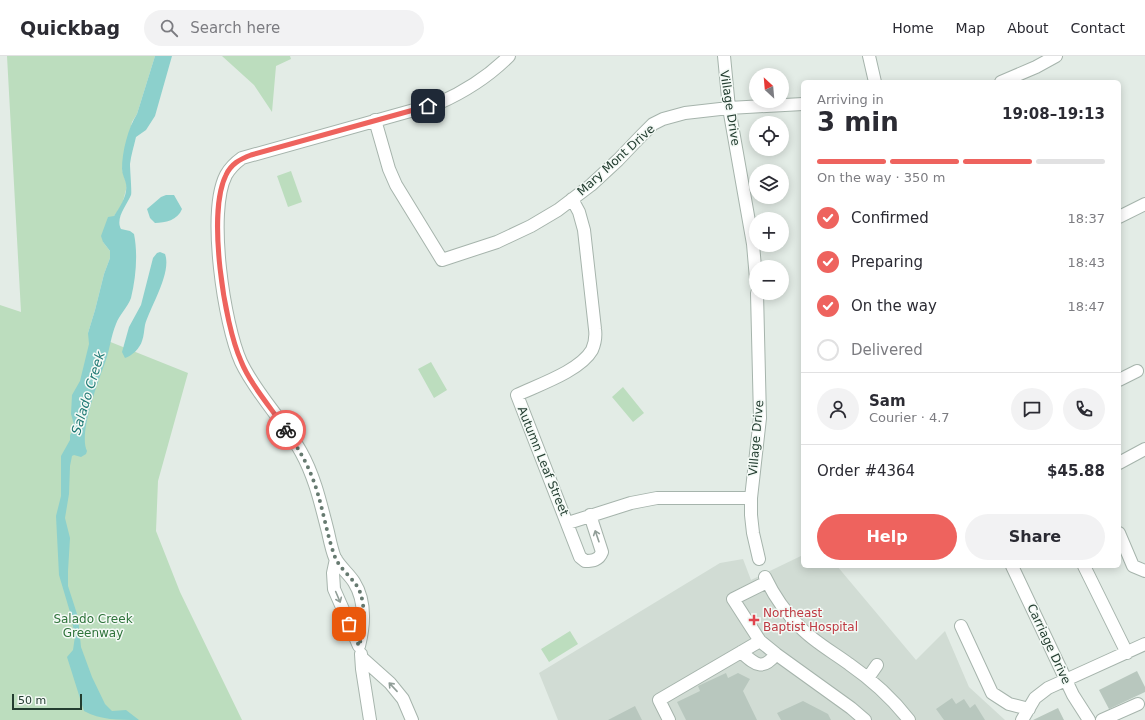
<!DOCTYPE html>
<meta charset="utf-8">
<style>
:root{--surface:#fff;--page:#f2f2f3;--text:#2b2b33;--muted:#7c7c81;--line:#e1e1e2;--accent:#ee635e}
body{margin:0;font-family:"DejaVu Sans",sans-serif;background:var(--page);color:var(--text);height:100vh;display:flex;flex-direction:column;font-size:15px;white-space:nowrap}
*{box-sizing:border-box;margin:0}
p{font-size:13px;color:var(--muted)}
.icon{flex:none;width:22px;height:22px;fill:none;stroke:currentColor;stroke-width:2;stroke-linecap:round;stroke-linejoin:round}
.map{position:relative;flex:1;overflow:hidden}
.drawer{position:absolute;left:801px;top:24px;width:320px;height:488px;display:flex;flex-direction:column;background:var(--surface);border-radius:6px;box-shadow:0 2px 10px #0003}
.drawer>*{flex:none}
.needle{width:26px;rotate:334deg}
.fabs{position:absolute;left:749px;top:12px;display:grid;gap:8px}
.fabs a{display:grid;place-items:center;width:40px;height:40px;border-radius:50%;background:var(--surface);box-shadow:0 2px 10px #0003;font-size:20px}
.scale{position:absolute;left:12px;bottom:10px;width:70px;box-sizing:border-box;padding-left:4px;border:2px solid #233d30;border-top:0;font-size:11px;line-height:14px;white-space:nowrap;color:#233d30;-webkit-text-stroke:3px #f3f9f5;paint-order:stroke}
.pin{position:absolute;display:grid;place-items:center;width:34px;height:34px;color:#fff;margin:-17px;border-radius:8px;box-shadow:0 2px 6px #0006}
.courier{position:absolute;display:grid;place-items:center;width:40px;height:40px;margin:-20px;border:3px solid #ee635e;border-radius:50%;background:#fff;color:#222;box-shadow:0 1px 5px #0007}
.summary em{font-style:normal;font-weight:700}
.summary div{display:flex;flex-direction:column-reverse}
.summary{display:flex;align-items:center;justify-content:space-between;height:68px;padding:0 16px}
h1{font-size:26px;font-weight:700;line-height:30px}
.bar{display:grid;grid-template-columns:repeat(4,1fr);gap:6px 4px;align-content:center;height:48px;padding:0 16px}
.bar i{height:5px;border-radius:3px;background:var(--line)}
.bar .on{background:var(--accent)}
.bar p{grid-column:span 4}
.line{display:flex;align-items:center;gap:10px;padding:0 16px;border-top:1px solid var(--line)}
.line div{flex:1}
.round{display:grid;place-items:center;flex:none;width:42px;height:42px;border-radius:21px;background:var(--page)}
ol{padding:0 16px;list-style:none}
li{display:flex;align-items:center;gap:12px;height:44px}
li p{margin-inline-start:auto}
li .icon{padding:4px;border-radius:50%;background:var(--accent);color:#fff;stroke-width:4}
li:last-child{color:var(--muted)}
li i{width:22px;height:22px;border:2px solid var(--line);border-radius:50%}
.cta{display:flex;gap:8px;margin-top:auto;padding:8px 16px}
.cta a{flex:1;height:46px;border-radius:24px;background:var(--accent);color:#fff;font-size:16px;font-weight:700;line-height:46px;text-align:center}
.cta a+a{background:var(--page);color:var(--text)}
header{display:flex;align-items:center;gap:24px;box-sizing:border-box;height:56px;padding:0 20px;background:var(--surface);border-bottom:1px solid var(--line)}
header strong{font-size:19px}
nav{display:flex;gap:22px;margin-inline-start:auto;font-size:14px}
.search{width:280px;height:36px;background:var(--page);display:flex;align-items:center;gap:10px;box-sizing:border-box;padding:0 14px;border-radius:22px;color:var(--muted);font-size:15px}
.map>svg:first-child{display:block}
</style>
<header>
<strong>Quickbag</strong>
<div class="search"><svg class="icon" aria-label="search" viewBox="0 0 24 24"><circle cx="10" cy="10" r="6"/><path d="M15 15l6 6"/></svg>Search here</div>
<nav><a>Home</a><a>Map</a><a>About</a><a>Contact</a></nav>
</header>
<div class="map">
<svg width="1145" height="664" viewBox="0 0 1145 664">
<rect width="100%" height="100%" fill="#e3ece6"/>
<path fill="#d1dcd4" d="M 803,499 L 803,510 L 837,510 L 916,604 L 945,575 L 969,631 L 1005,664 L 558,664 L 539,617 L 720,507 L 743,503 L 751,524 Z"/>
<path fill="#bcddbe" d="M 7,0 L 155,0 L 137,58 L 132,66 L 122,113 L 127,130 L 122,149 L 114,160 L 103,186 L 110,195 L 110,202 L 104,218 L 95,254 L 88,277 L 188,317 L 158,425 L 156,475 L 180,536 L 242,664 L 0,664 L 0,249 L 21,256 Z
M 222,0 L 290,0 L 291,3 L 276,10 L 272,56 L 254,29 Z
M 291,115 L 302,146 L 288,151 L 277,120 Z
M 431,306 L 447,334 L 434,342 L 418,313 Z
M 623,331 L 644,357 L 633,366 L 612,341 Z
M 570,575 L 578,588 L 549,606 L 541,593 Z"/>
<path fill="#8cd0cc" d="M 155,0 L 172,0 L 155,60 L 146,74 L 136,81 C 134,90 131,99 130,108 C 130,114 132,137 131,139 C 127,149 115,162 121,173 L 130,175 L 134,178 C 138,198 136,221 131,242 C 128,251 119,259 116,268 C 111,280 110,292 106,304 C 99,323 78,378 87,395 L 86,398 L 81,401 L 74,399 L 72,400 L 70,410 L 69,438 L 65,462 L 70,482 L 68,515 L 68,530 L 78,561 L 81,591 L 92,621 L 105,648 L 112,655 L 126,654 L 139,664 C 119,664 100,664 84,655 L 67,601 L 73,594 L 75,580 L 70,556 L 59,519 L 56,460 L 61,440 L 61,400 L 70,384 L 70,379 L 75,372 L 71,358 L 72,339 L 80,325 L 89,288 L 88,277 L 95,254 L 104,218 L 110,202 L 110,195 L 103,186 L 101,180 L 108,161 L 114,160 C 120,151 128,139 126,128 C 125,123 122,118 122,113 C 122,96 128,72 137,58 Z
M 166,139 L 174,139 L 182,153 C 178,164 165,167 155,167 L 150,162 L 147,153 L 161,141 Z
M 160,196 L 165,198 C 172,217 150,251 145,269 C 144,274 144,280 142,285 C 140,292 132,300 125,302 L 122,296 L 129,271 L 141,249 L 153,202 L 157,197 Z"/>
<path fill="#b8c7be" d="M 1137,615 L 1145,631 L 1145,636 L 1109,653 L 1099,634 Z
M 726,617 L 728,622 L 738,617 L 750,623 L 743,635 L 757,664 L 686,664 L 677,646 L 700,635 L 698,630 Z
M 952,642 L 956,648 L 964,643 L 970,652 L 975,648 L 985,664 L 944,664 L 936,653 Z
M 803,645 L 828,658 L 831,664 L 781,664 L 777,657 Z
M 635,650 L 642,664 L 608,664 Z
M 1058,652 L 1064,664 L 1033,664 Z"/>
<g fill="none" stroke-linecap="round" stroke-linejoin="round">
<g stroke="#a6b4ac" stroke-width="14">
<path id="minor" d="M 724,0 L 729,52 L 753,188 L 756,223
M 869,0 L 875,26
M 1001,26 L 1036,11 L 1056,0
M 375,64 L 389,113 L 396,129 L 442,204 L 497,186 L 531,170 L 558,154 L 591,129 L 618,104 L 641,80 L 653,68 L 663,63 L 685,57 L 729,52 L 803,48
M 572,143 L 579,156 L 584,174 L 595,273 C 596,280 595,287 592,294 C 580,315 538,329 517,339 L 580,501 L 585,505 C 593,505 599,504 602,496 L 590,459
M 1119,161 L 1145,148
M 757,237 L 760,362 L 751,442 L 751,459 L 753,477 L 759,503
M 1119,324 L 1137,315
M 1119,407 L 1145,393
M 568,467 L 631,447 L 657,442 L 751,442
M 1119,477 L 1133,510 L 1145,515
M 336,503 L 333,517 L 334,533 L 359,590 C 364,570 366,545 354,526 C 349,518 340,511 335,502 C 332,495 330,485 328,476 C 321,449 315,421 301,396 C 284,365 256,338 241,306 C 224,268 207,156 226,119 C 230,112 235,107 242,102 L 439,47 C 466,35 488,21 509,0
M 1012,510 L 1073,639 L 1089,664
M 1084,510 L 1127,597
M 765,521 C 774,540 785,556 800,571 C 814,586 833,596 849,608 C 872,624 892,642 909,664
M 767,526 L 733,543 L 760,585 L 776,598 L 851,652 L 865,664
M 961,570 L 992,637 L 1009,648 L 1029,653
M 741,596 C 755,608 762,616 776,598
M 361,598 L 362,613 L 370,664
M 362,602 L 390,627 L 403,643 L 412,664
M 868,622 L 877,609
M 669,664 L 659,644 L 760,585
M 1022,664 L 1035,642 L 1048,632 L 1145,588
M 1102,664 L 1138,648"/>
</g>
<use href="#minor" stroke="#fff" stroke-width="12"/>
</g>
<defs><path id="oneway-shaft" d="M-6 0H5M1.5-3L5.5 0L1.5 3" fill="none" stroke-width="1.6" stroke-linecap="round" stroke-linejoin="round"/></defs>
<g stroke="#919e98">
<use href="#oneway-shaft" transform="translate(597 480) rotate(-109)"/>
<use href="#oneway-shaft" transform="translate(338 541) rotate(67)"/>
<use href="#oneway-shaft" transform="translate(393 631) rotate(-133)"/>
</g>
<g fill="none" stroke-linecap="round" stroke-linejoin="round">
<path stroke="#667a70" stroke-width="4" stroke-dasharray="0 7.2" d="M 286,374 C 295,388 304,401 310,416 C 322,443 325,474 335,501 C 340,514 355,523 360,536 C 366,553 364,573 359,590 L 349,568"/>
<path stroke="#ee635e" stroke-width="5" d="M 286,374 C 272,353 250,328 241,305 C 224,267 207,157 226,119 C 231,108 240,103 251,99 L 428,50"/>
</g>
<path fill="#e0444e" stroke="#f3f9f5" stroke-width="1.5" d="M752 558h4v4h4v4h-4v4h-4v-4h-4v-4h4z"/>
<g text-anchor="middle" dominant-baseline="central" stroke-width="3" stroke-linejoin="round" paint-order="stroke">
<g font-size="12" fill="#233d30" stroke="#f3f9f5">
<text transform="translate(730 52) rotate(81)">Village Drive</text>
<text transform="translate(616 104) rotate(-42)">Mary Mont Drive</text>
<text transform="translate(756 382) rotate(-85)">Village Drive</text>
<text transform="translate(543 405) rotate(68)">Autumn Leaf Street</text>
<text transform="translate(1049 588) rotate(65)">Carriage Drive</text>
</g>
<g font-size="12" fill="#be3a42" stroke="#f3f9f5" text-anchor="start">
<text x="763" y="557">Northeast<tspan x="763" dy="14">Baptist Hospital</tspan></text>
</g>
<g font-size="12" fill="#2e733a" stroke="#f3f9f5">
<text x="93" y="563">Salado Creek<tspan x="93" dy="14">Greenway</tspan></text>
</g>
<g font-size="13" font-style="italic" fill="#1e7873" stroke="#f3f9f5">
<text transform="translate(88 337) rotate(-73)">Salado Creek</text>
</g>
</g>
</svg>
<div class="fabs">
<a><svg class="needle" viewBox="-14 -14 28 28"><path d="M0-13l5 13h-10z" fill="#e53935"/><path d="M0 13l5-13h-10z" fill="#7c7c81"/></svg></a>
<a><svg class="icon" aria-label="locate" viewBox="0 0 24 24"><circle cx="12" cy="12" r="6"/><path d="M12 2v4M12 18v4M2 12h4M18 12h4"/></svg></a>
<a><svg class="icon" aria-label="layers" viewBox="0 0 24 24"><path d="M12 4l9 5-9 5-9-5zM3 14l9 5 9-5"/></svg></a>
<a>+</a>
<a>−</a>
</div>
<div class="scale">50 m</div>
<div class="pin" style="left:349px;top:568px;background:#ea580c"><svg class="icon" aria-label="bag" viewBox="0 0 24 24"><path d="M5 8h14l-1 12H6zM9 8a3 3 0 0 1 6 0"/></svg></div>
<div class="pin" style="left:428px;top:50px;background:#1f2937"><svg class="icon" aria-label="home" viewBox="0 0 24 24"><path d="M3 11l9-7 9 7M6 9v11h12V9"/></svg></div>
<div class="courier" style="left:286px;top:374px"><svg class="icon" aria-label="bike" viewBox="0 0 24 24"><circle cx="6" cy="16" r="4"/><circle cx="18" cy="16" r="4"/><path d="M6 16l4-8h5l3 8M10 8l3 8H6M13 5h3"/></svg></div>
<section class="drawer">
<div class="summary"><div><h1>3 min</h1><p>Arriving in</p></div><em>19:08–19:13</em></div>
<div class="bar"><i class="on"></i><i class="on"></i><i class="on"></i><i></i><p>On the way · 350 m</p></div>
<ol>
<li><svg class="icon" aria-label="check" viewBox="0 0 24 24"><path d="M5 12l5 5 9-10"/></svg>Confirmed<p>18:37</p></li>
<li><svg class="icon" aria-label="check" viewBox="0 0 24 24"><path d="M5 12l5 5 9-10"/></svg>Preparing<p>18:43</p></li>
<li><svg class="icon" aria-label="check" viewBox="0 0 24 24"><path d="M5 12l5 5 9-10"/></svg>On the way<p>18:47</p></li>
<li><i></i>Delivered</li>
</ol>
<div class="line" style="height:72px"><a class="round"><svg class="icon" aria-label="person" viewBox="0 0 24 24"><circle cx="12" cy="8" r="4"/><path d="M4 21q1-7 8-7t8 7"/></svg></a><div><b>Sam</b><p>Courier · 4.7</p></div><a class="round"><svg class="icon" aria-label="chat" viewBox="0 0 24 24"><path d="M4 5h16v11H9l-5 4z"/></svg></a><a class="round"><svg class="icon" aria-label="phone" viewBox="0 0 24 24"><path d="M5 4h4l2 5-3 2q2 4 5 5l2-3 5 2v4C11 20 4 13 5 4z"/></svg></a></div>
<div class="line" style="height:52px"><div>Order #4364</div><b>$45.88</b></div>
<div class="cta"><a>Help</a><a>Share</a></div>
</section>
</div>
